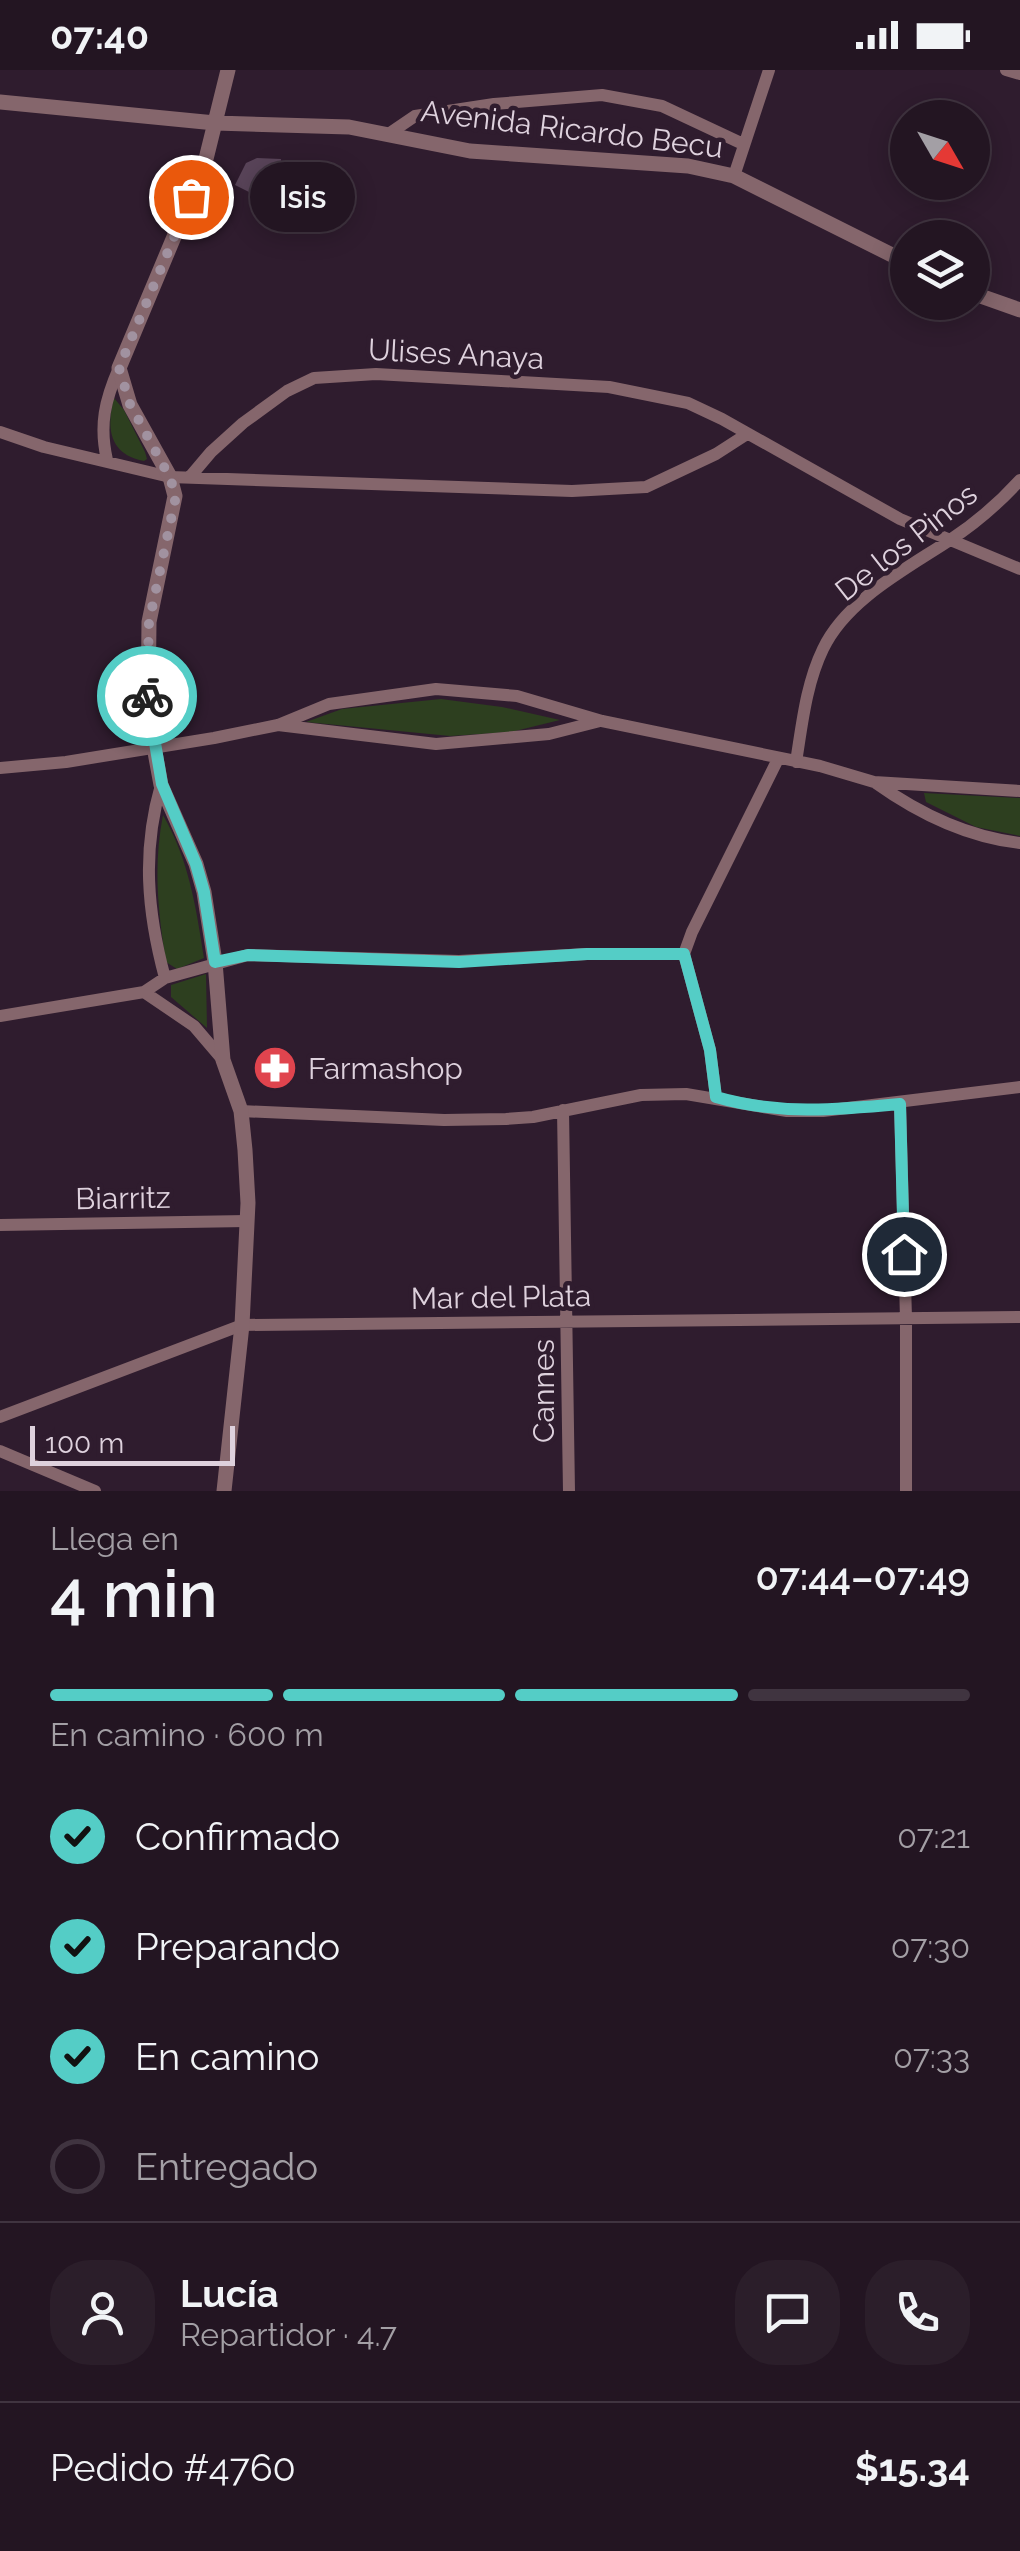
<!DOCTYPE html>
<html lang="es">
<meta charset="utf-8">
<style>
:root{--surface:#231522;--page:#2b1e2a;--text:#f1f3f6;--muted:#a39fa5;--line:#403440;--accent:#54cdc6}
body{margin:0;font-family:Raleway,sans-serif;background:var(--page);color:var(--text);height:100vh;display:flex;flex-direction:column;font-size:38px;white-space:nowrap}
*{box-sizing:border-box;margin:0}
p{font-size:32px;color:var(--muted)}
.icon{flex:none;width:55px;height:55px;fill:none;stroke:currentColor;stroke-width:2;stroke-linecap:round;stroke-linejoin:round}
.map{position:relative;height:1421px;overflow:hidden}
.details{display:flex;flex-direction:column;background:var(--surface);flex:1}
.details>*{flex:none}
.needle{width:65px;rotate:129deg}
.fabs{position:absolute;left:890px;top:30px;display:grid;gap:20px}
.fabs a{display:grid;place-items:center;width:100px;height:100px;border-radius:50%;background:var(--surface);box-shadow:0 5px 25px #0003,0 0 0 2px var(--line);font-size:50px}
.scale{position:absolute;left:30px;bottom:25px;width:205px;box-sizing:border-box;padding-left:10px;border:5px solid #ded1dd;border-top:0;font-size:28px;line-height:35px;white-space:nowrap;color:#ded1dd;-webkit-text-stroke:8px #2f1c2e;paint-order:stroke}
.pin{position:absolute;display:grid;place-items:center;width:85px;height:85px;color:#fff;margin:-42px;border:5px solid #fff;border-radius:50%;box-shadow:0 2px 10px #0007}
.courier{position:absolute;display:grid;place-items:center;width:100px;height:100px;margin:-50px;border:8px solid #54cdc6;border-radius:50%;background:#fff;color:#222;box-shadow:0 2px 12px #0007}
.bubble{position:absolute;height:70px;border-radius:35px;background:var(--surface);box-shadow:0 5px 25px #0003,0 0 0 2px var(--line);font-size:32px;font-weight:600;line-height:70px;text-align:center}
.headline em{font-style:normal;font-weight:600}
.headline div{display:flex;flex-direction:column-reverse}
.headline{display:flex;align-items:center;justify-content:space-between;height:170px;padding:0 50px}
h1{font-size:65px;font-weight:600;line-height:75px}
.bar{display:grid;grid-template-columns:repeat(4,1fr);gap:15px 10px;align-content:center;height:120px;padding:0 50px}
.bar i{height:12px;border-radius:8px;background:var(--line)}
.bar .on{background:var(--accent)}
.bar p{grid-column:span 4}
.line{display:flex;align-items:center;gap:25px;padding:0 50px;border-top:2px solid var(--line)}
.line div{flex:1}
.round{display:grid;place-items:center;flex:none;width:105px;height:105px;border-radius:40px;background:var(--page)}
ol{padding:0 50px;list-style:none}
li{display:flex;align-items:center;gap:30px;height:110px}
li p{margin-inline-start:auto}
li .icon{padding:10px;border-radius:50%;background:var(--accent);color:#111;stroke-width:4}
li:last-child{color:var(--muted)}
li i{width:55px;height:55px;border:5px solid var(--line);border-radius:50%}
.status{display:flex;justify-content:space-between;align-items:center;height:70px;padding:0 50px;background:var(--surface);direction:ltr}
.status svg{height:28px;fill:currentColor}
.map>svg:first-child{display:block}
</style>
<div class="status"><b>07:40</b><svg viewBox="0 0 49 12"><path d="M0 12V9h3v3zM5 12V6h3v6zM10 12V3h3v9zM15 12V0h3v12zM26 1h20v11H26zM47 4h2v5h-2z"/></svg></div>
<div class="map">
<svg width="1020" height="1421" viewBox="0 0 1020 1421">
<rect width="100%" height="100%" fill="#2f1c2e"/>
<path fill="#2d3f1f" d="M 114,328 L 124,340 L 145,382 L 147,389 L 144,391 C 109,384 106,358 114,328 Z
M 441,629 L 502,637 L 560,650 L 511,662 L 450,666 L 306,652 L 342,639 Z
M 924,723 L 1020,728 L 1020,766 L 976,757 L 926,732 Z
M 163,745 C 189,790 196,837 204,888 L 177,899 L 166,892 C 158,842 153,796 163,745 Z
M 206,904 L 207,958 L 171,927 L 171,915 Z"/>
<path fill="#594459" d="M 257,88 L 281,89 L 280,105 L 270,105 L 269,115 L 253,114 L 249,122 L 235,115 L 246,93 Z"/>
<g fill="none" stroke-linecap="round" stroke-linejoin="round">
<path stroke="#85666c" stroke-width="12" d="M 1006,0 L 1020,4
M 390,63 L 415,46 L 494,34 L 602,25 L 662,36 L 743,74
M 734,106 L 769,0
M 0,362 L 44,377 L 170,407 L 572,421 L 646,417 L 716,384 L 747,364
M 107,390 C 99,355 105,330 119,298
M 189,408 L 211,382 L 243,353 L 287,321 L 314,308 L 376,304 L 609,317 L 688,333 L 722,349 L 900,449 L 1020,499
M 278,655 L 436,674 L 549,664 L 600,651
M 796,692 C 802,655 806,614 823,579 C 846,530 906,499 950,470 C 976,453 999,433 1020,410
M 0,698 L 66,692 L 214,668 L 278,655 L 329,634 L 436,619 L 517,626 L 602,651 L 820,696 L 874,712 L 1020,721
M 876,713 C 918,743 968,767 1020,773
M 161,715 C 142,781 147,841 165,908
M 144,922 L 194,956 L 223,990
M 0,946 L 144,922 L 165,908 L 248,885 L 459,891 L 587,884 L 684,884
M 716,1027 L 710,980 L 684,884 L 692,862 L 778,689
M 900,1034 L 906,1248 L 906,1421
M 563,1040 L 569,1421
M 241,1041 L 444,1050 L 506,1049 L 533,1047 L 641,1025 L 686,1024 L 787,1041 L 823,1041 L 1020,1017
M 0,1155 L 247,1151
M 0,1347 L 242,1255 L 1020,1247
M 0,1381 L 95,1421"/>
<path stroke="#85666c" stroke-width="15" d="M 0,32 L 215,53 L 349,57 L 470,81 L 688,96 L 734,106 L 908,193
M 972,223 L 1020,240
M 224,1421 L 242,1255 L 248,1133 L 245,1080 L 241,1041 L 223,990 L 215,892 L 204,822 L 196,794 L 161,715 L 148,644 L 149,552 L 175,426 L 170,407 L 130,335 L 119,298 L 205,93 L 228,0"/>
</g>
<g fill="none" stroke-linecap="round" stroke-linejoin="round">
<path stroke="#a192a0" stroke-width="10" stroke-dasharray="0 18" d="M 147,626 L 149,552 L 176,426 L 170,408 L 130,334 L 119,298 L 191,127"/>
<path stroke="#54cdc6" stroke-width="12" d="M 147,626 L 162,714 L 196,794 L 204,822 L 215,892 L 248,885 L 459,892 L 587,884 L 684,884 L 710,980 L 716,1027 C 778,1045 836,1040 900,1034 L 904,1184"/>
</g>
<defs>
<g id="pharmacy-disc" transform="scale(2.25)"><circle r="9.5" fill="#e0444e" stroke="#2f1c2e"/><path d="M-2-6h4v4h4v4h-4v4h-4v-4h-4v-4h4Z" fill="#fff"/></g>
</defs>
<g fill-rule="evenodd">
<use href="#pharmacy-disc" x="275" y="998"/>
</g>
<g text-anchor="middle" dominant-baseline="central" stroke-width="9" stroke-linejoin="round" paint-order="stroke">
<g font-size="30" fill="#ded1dd" stroke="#2f1c2e">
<text transform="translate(572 59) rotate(7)">Avenida Ricardo Becu</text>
<text transform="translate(456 284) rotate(3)">Ulises Anaya</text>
<text transform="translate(906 472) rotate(-38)">De los Pinos</text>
<text transform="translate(123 1128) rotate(-1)">Biarritz</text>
<text transform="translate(501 1227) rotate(-1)">Mar del Plata</text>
<text transform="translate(543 1321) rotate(-90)">Cannes</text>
</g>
<g font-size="30" fill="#ded1dd" stroke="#2f1c2e" text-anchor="start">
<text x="308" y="998">Farmashop</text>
</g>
</g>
</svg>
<div class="fabs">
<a><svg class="needle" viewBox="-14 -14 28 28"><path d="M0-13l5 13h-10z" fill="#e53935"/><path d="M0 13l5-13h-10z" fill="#a39fa5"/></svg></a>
<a><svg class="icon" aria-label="layers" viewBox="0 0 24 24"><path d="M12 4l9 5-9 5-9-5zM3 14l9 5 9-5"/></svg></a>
</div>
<div class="scale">100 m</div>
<div class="pin" style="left:191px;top:127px;background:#ea580c"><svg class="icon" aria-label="bag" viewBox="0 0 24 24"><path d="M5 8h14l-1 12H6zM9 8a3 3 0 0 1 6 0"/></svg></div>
<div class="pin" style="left:904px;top:1184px;background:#1f2937"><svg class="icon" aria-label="home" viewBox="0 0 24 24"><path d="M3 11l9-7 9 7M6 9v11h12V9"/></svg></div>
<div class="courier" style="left:147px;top:626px"><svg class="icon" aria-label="bike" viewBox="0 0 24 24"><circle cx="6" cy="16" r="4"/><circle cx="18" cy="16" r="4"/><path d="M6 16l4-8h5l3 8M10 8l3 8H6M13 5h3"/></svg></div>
<div class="bubble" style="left:250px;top:92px;width:105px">Isis</div>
</div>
<section class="details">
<div class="headline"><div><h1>4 min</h1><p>Llega en</p></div><em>07:44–07:49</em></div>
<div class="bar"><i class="on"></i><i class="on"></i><i class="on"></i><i></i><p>En camino · 600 m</p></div>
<ol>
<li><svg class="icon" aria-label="check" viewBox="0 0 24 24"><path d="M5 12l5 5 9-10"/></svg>Confirmado<p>07:21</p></li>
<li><svg class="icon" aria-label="check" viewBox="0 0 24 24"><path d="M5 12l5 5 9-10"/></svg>Preparando<p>07:30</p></li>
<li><svg class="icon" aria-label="check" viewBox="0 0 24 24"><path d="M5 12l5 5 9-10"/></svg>En camino<p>07:33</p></li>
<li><i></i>Entregado</li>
</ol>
<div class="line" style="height:180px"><a class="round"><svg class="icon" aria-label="person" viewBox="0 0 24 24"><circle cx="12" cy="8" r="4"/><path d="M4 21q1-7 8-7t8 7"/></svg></a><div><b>Lucía</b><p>Repartidor · 4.7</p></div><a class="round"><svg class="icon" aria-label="chat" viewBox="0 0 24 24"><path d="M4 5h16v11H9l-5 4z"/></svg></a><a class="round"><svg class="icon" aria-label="phone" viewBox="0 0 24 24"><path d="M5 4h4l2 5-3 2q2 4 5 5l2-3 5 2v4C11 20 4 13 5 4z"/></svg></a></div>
<div class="line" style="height:130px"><div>Pedido #4760</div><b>$15.34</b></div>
</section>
